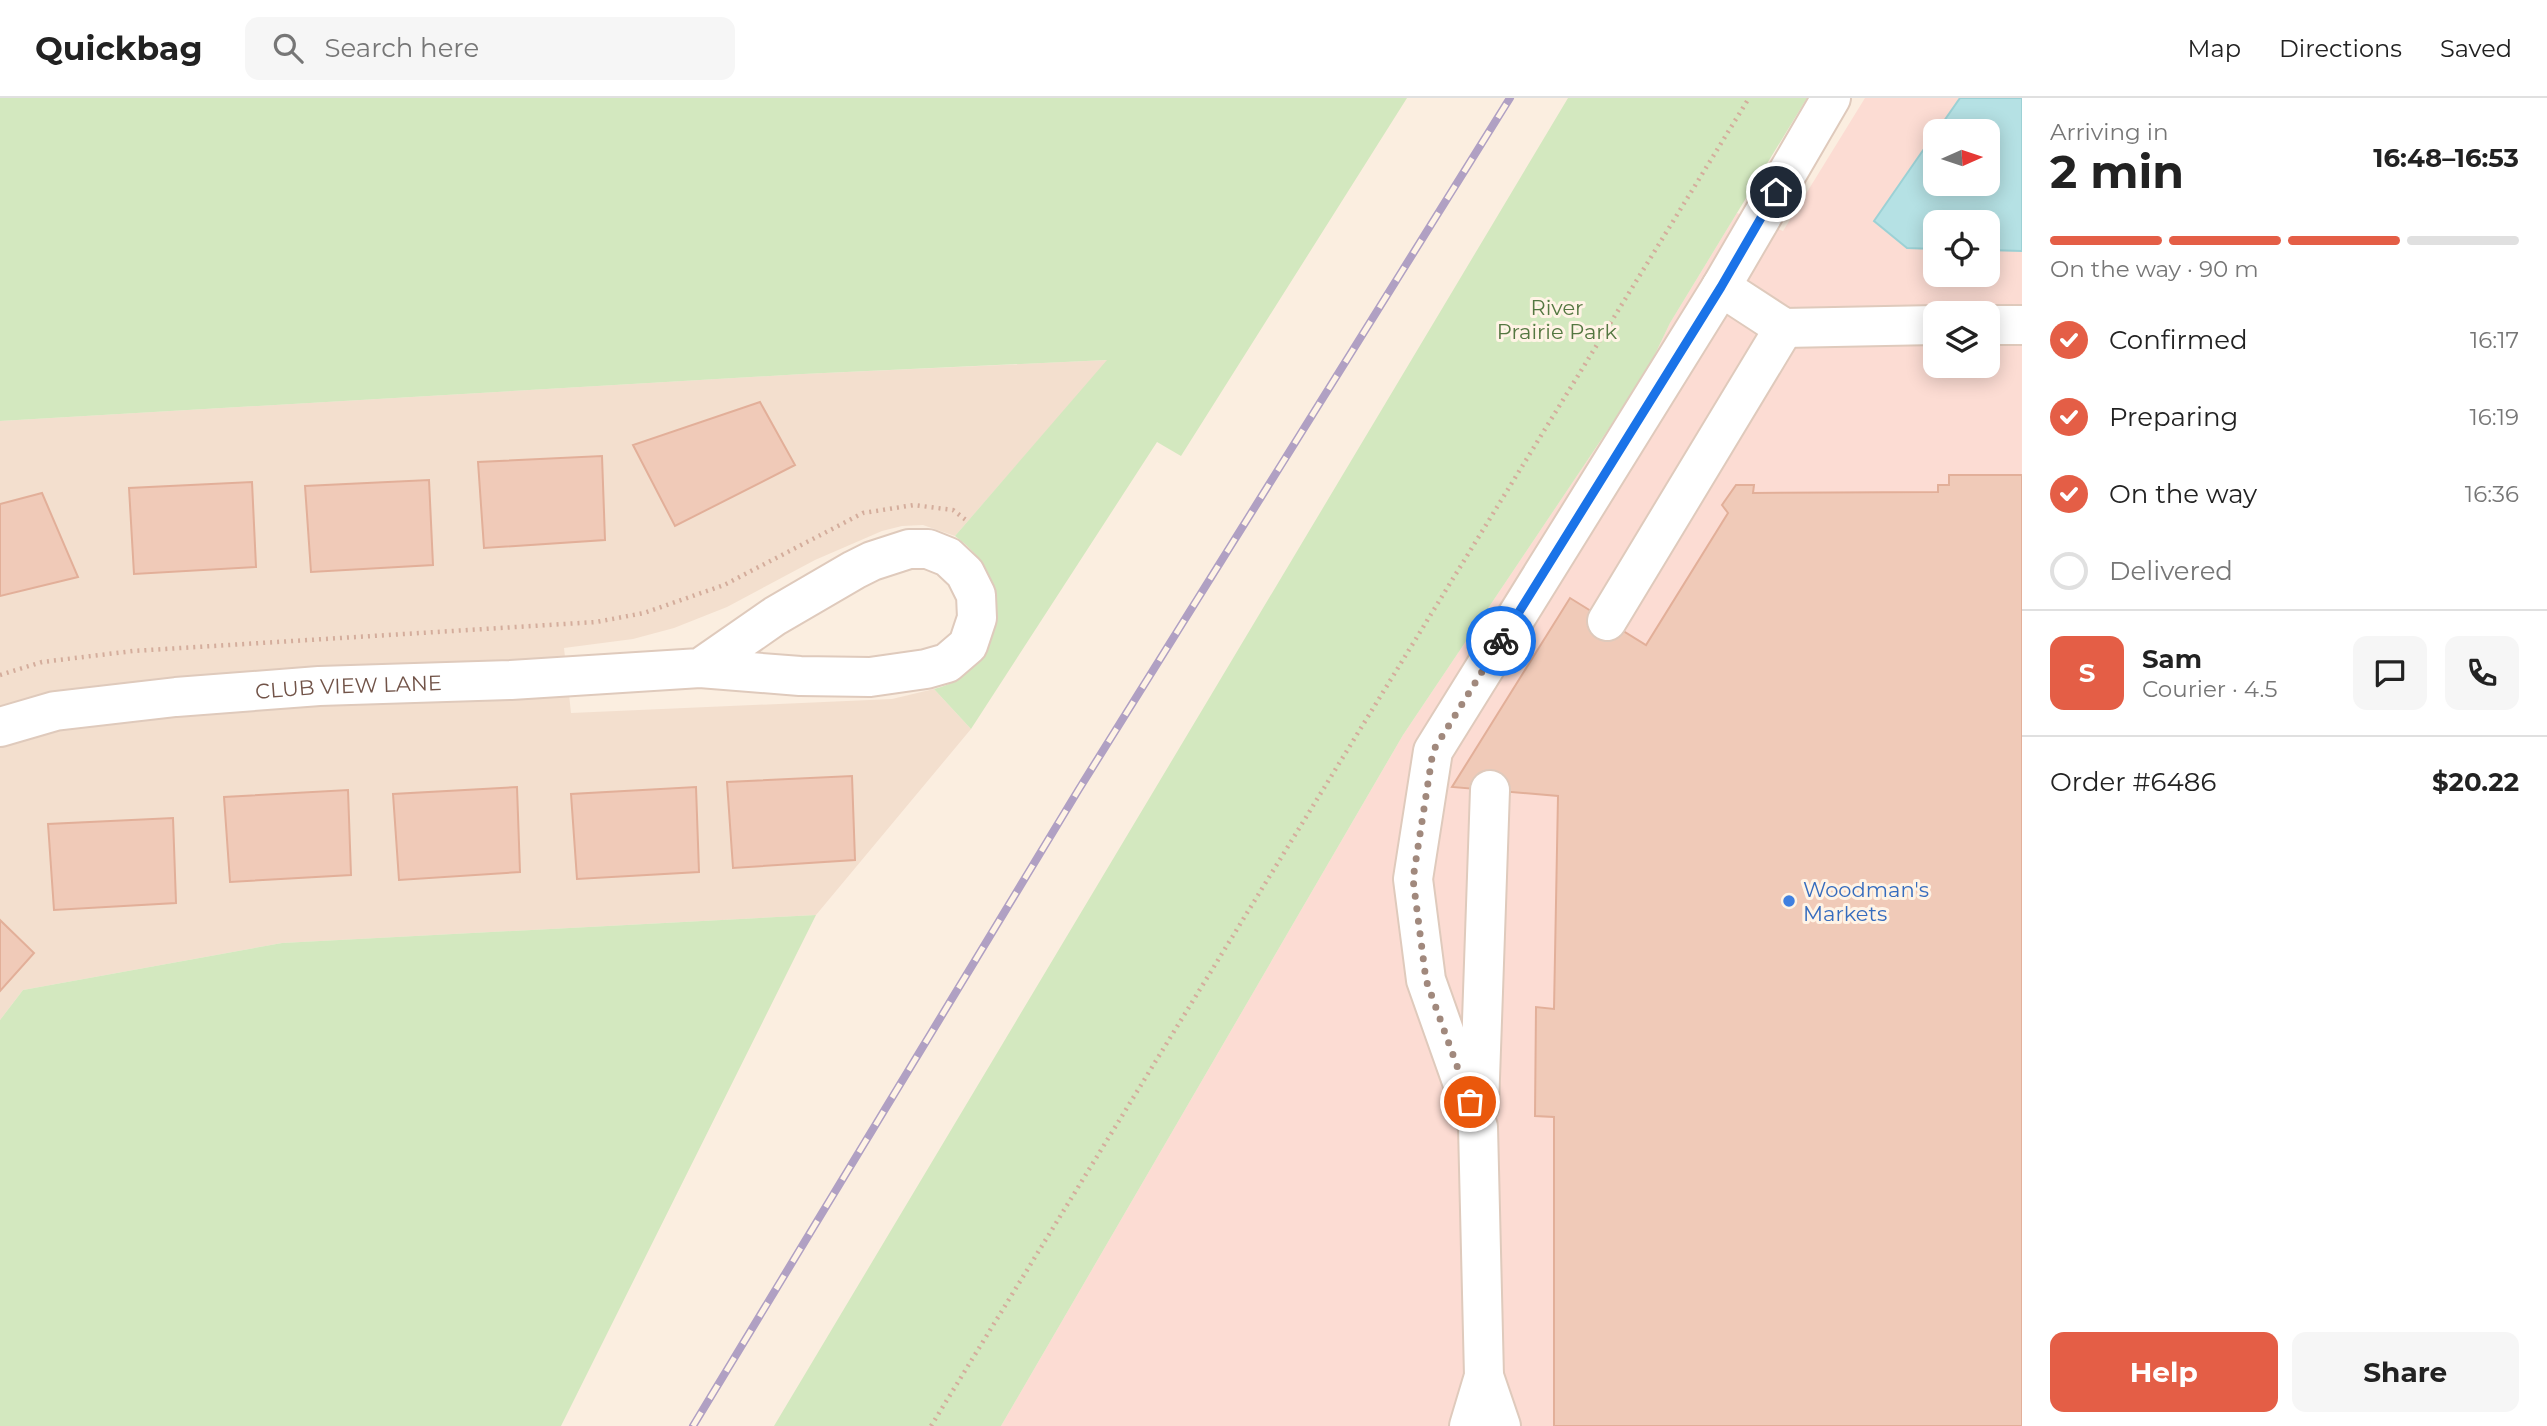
<!DOCTYPE html>
<meta charset="utf-8">
<style>
:root{--surface:#fff;--page:#f6f6f6;--text:#222;--muted:#767676;--line:#e0e0e0;--accent:#e45e46}
body{margin:0;font-family:Montserrat,sans-serif;background:var(--page);color:var(--text);height:100vh;display:flex;flex-direction:column;font-size:26px;white-space:nowrap}
*{box-sizing:border-box;margin:0}
p{font-size:23px;color:var(--muted)}
.icon{flex:none;width:38px;height:38px;fill:none;stroke:currentColor;stroke-width:2;stroke-linecap:round;stroke-linejoin:round}
.map{position:relative;flex:1;overflow:hidden}
.details{display:flex;flex-direction:column;background:var(--surface);width:525px}
.details>*{flex:none}
.needle{width:46px;rotate:87deg}
.fabs{position:absolute;left:1923px;top:21px;display:grid;gap:14px}
.fabs a{display:grid;place-items:center;width:77px;height:77px;border-radius:14px;background:var(--surface);box-shadow:0 4px 18px #0003;font-size:35px}
.pin{position:absolute;display:grid;place-items:center;width:60px;height:60px;color:#fff;margin:-30px;border:4px solid #fff;border-radius:50%;box-shadow:0 2px 7px #0007}
.courier{position:absolute;display:grid;place-items:center;width:70px;height:70px;margin:-35px;border:5px solid #1a73e8;border-radius:50%;background:#fff;color:#222;box-shadow:0 2px 9px #0007}
.summary em{font-style:normal;font-weight:700}
.summary div{display:flex;flex-direction:column-reverse}
.summary{display:flex;align-items:center;justify-content:space-between;height:119px;padding:0 28px}
h1{font-size:46px;font-weight:700;line-height:52px}
.bar{display:grid;grid-template-columns:repeat(4,1fr);gap:10px 7px;align-content:center;height:84px;padding:0 28px}
.bar i{height:9px;border-radius:5px;background:var(--line)}
.bar .selected{background:var(--accent)}
.bar p{grid-column:span 4}
.line{display:flex;align-items:center;gap:18px;padding:0 28px;border-top:2px solid var(--line)}
.line div{flex:1}
.round{display:grid;place-items:center;flex:none;width:74px;height:74px;border-radius:14px;background:var(--page)}
ol{padding:0 28px;list-style:none}
li{display:flex;align-items:center;gap:21px;height:77px}
li p{margin-inline-start:auto}
li .icon{padding:7px;border-radius:50%;background:var(--accent);color:#fff;stroke-width:4}
li:last-child{color:var(--muted)}
li i{width:38px;height:38px;border:4px solid var(--line);border-radius:50%}
.cta{display:flex;gap:14px;margin-top:auto;padding:14px 28px}
.cta a{flex:1;height:80px;border-radius:14px;background:var(--accent);color:#fff;font-size:28px;font-weight:700;line-height:80px;text-align:center}
.cta a+a{background:var(--page);color:var(--text)}
header{display:flex;align-items:center;gap:42px;box-sizing:border-box;height:98px;padding:0 35px;background:var(--surface);border-bottom:2px solid var(--line)}
header strong{font-size:33px}
nav{display:flex;gap:38px;margin-inline-start:auto;font-size:24px}
.search{width:490px;height:63px;background:var(--page);display:flex;align-items:center;gap:18px;box-sizing:border-box;padding:0 24px;border-radius:14px;color:var(--muted);font-size:26px}
main{display:flex;flex:1;min-height:0}
.map>svg:first-child{display:block}
</style>
<header>
<strong>Quickbag</strong>
<div class="search"><svg class="icon" aria-label="search" viewBox="0 0 24 24"><circle cx="10" cy="10" r="6"/><path d="M15 15l6 6"/></svg>Search here</div>
<nav><a>Map</a><a>Directions</a><a>Saved</a></nav>
</header>
<main>
<div class="map">
<svg width="2022" height="1328" viewBox="0 0 2022 1328">
<rect width="100%" height="100%" fill="#fbeee0"/>
<path fill="#f3dfce" d="M 1108,262 L 955,438 L 923,427 L 902,428 L 882,433 L 815,462 L 727,509 L 674,530 L 633,541 L 564,550 L 571,615 L 892,601 L 934,591 L 971,631 L 816,817 L 282,845 L 23,892 L 0,922 L 0,323 L 803,276 Z"/>
<path fill="#fcdcd3" fill-rule="evenodd" d="M 1865,0 L 2022,0 L 2022,1328 L 1001,1328 L 1403,637 L 1646,275 L 1670,225 L 1737,115 L 1783,133 ZM 1936,33 L 1988,33 L 1988,86 L 1936,86 ZM 1936,124 L 1988,124 L 1988,177 L 1936,177 ZM 1936,215 L 1988,215 L 1988,268 L 1936,268 Z"/>
<path fill="#d3e8bf" d="M 0,0 L 1407,0 L 1181,358 L 1157,344 L 971,631 L 934,591 C 978,580 979,557 986,518 C 988,508 992,495 991,485 C 987,466 970,449 955,438 L 1107,262 L 803,276 L 0,323 Z
M 1568,0 L 1807,0 L 1670,225 L 1646,275 L 1403,637 L 1001,1328 L 774,1328 Z
M 816,817 L 561,1328 L 0,1328 L 0,922 L 23,892 L 282,845 Z"/>
<path fill="#b5e1e4" stroke="#9cd1d5" stroke-width="2" d="M 1960,0 L 2022,0 L 2022,153 L 1988,152 L 1988,124 L 1936,124 L 1935,151 L 1907,150 L 1874,123 L 1935,35 L 1936,86 L 1988,86 L 1988,33 L 1937,33 Z"/>
<path fill="#f0cab8" stroke="#e2af99" stroke-width="2" d="M 760,304 L 795,367 L 675,428 L 633,347 Z
M 602,358 L 605,442 L 484,450 L 478,364 Z
M 1949,377 L 2022,377 L 2022,1328 L 1554,1328 L 1554,1019 L 1535,1018 L 1536,909 L 1554,911 L 1558,698 L 1452,689 L 1570,500 L 1646,547 L 1728,415 L 1722,407 L 1736,387 L 1754,387 L 1753,395 L 1938,394 L 1938,387 L 1949,387 Z
M 429,382 L 433,467 L 311,474 L 305,388 Z
M 252,384 L 256,469 L 134,476 L 129,390 Z
M 42,395 L 78,479 L 0,498 L 0,406 Z
M 852,678 L 855,762 L 733,770 L 727,684 Z
M 517,689 L 520,774 L 399,782 L 393,696 Z
M 696,689 L 699,774 L 577,781 L 571,696 Z
M 348,692 L 351,777 L 230,784 L 224,699 Z
M 173,720 L 176,805 L 54,812 L 48,726 Z
M 0,822 L 34,855 L 0,893 Z"/>
<g fill="none" stroke-linecap="round" stroke-linejoin="round">
<g stroke="#dfcabc" stroke-width="42">
<g id="minor">
<path d="M 1721,189 L 1784,230 L 1936,227"/>
<path d="M 1988,227 L 2022,227"/>
<path d="M 1607,523 L 1784,230"/>
<path id="s1" d="M 0,629 L 55,613 L 176,599 L 319,588 L 511,582 L 700,570 L 800,578 L 870,579 L 926,571 L 947,565 L 968,547 L 977,520 L 976,497 L 965,475 L 948,459 L 928,451 L 909,451 L 872,463 L 854,472 L 775,518 L 700,570"/>
<path d="M 1479,1009 L 1490,692"/>
<path d="M 1484,1278 L 1501,1328"/>
<path d="M 1469,1328 L 1484,1278 L 1478,1029 L 1426,882 L 1413,781 L 1433,653 L 1721,189 L 1831,0"/>
</g>
</g>
<path stroke="#d4ad9c" stroke-width="4.5" stroke-dasharray="2 5" stroke-linecap="butt" d="M 0,577 L 42,564 L 133,553 L 596,524 L 644,515 L 724,487 L 863,415 L 914,407 L 953,412 L 966,422
M 931,1328 L 1749,0"/>
<use href="#minor" stroke="#fff" stroke-width="38"/>
<g stroke="#b0a0c3" stroke-width="8">
<path id="rail" d="M 693,1328 L 1079,691 L 1510,0"/>
</g>
<use href="#rail" stroke="#fff3e5" stroke-width="5" stroke-dasharray="16" stroke-linecap="butt"/>
</g>
<g fill="none" stroke-linecap="round" stroke-linejoin="round">
<path stroke="#a1897d" stroke-width="7" stroke-dasharray="0 12.6" d="M 1470,1004 L 1426,882 L 1413,781 L 1433,653 L 1501,543"/>
<path stroke="#1a73e8" stroke-width="9" d="M 1501,543 L 1721,189 L 1776,94"/>
</g>
<circle fill="#3f7fe0" stroke="#fff3e5" stroke-width="2.5" cx="1789" cy="803" r="7"/>
<g text-anchor="middle" dominant-baseline="central" stroke-width="6" stroke-linejoin="round" paint-order="stroke">
<g font-size="21" fill="#547741" stroke="#fff3e5">
<text x="1557" y="209">River<tspan x="1557" dy="24">Prairie Park</tspan></text>
</g>
<g font-size="21" fill="#715348" stroke="#fff3e5">
<text stroke="none"><textPath href="#s1" startOffset="352">CLUB VIEW LANE</textPath></text>
</g>
<g font-size="21" fill="#366cbe" stroke="#fff3e5" text-anchor="start">
<text x="1803" y="791">Woodman's<tspan x="1803" dy="24">Markets</tspan></text>
</g>
</g>
</svg>
<div class="fabs">
<a><svg class="needle" viewBox="-14 -14 28 28"><path d="M0-13l5 13h-10z" fill="#e53935"/><path d="M0 13l5-13h-10z" fill="#767676"/></svg></a>
<a><svg class="icon" aria-label="locate" viewBox="0 0 24 24"><circle cx="12" cy="12" r="6"/><path d="M12 2v4M12 18v4M2 12h4M18 12h4"/></svg></a>
<a><svg class="icon" aria-label="layers" viewBox="0 0 24 24"><path d="M12 4l9 5-9 5-9-5zM3 14l9 5 9-5"/></svg></a>
</div>
<div class="pin" style="left:1470px;top:1004px;background:#ea580c"><svg class="icon" aria-label="bag" viewBox="0 0 24 24"><path d="M5 8h14l-1 12H6zM9 8a3 3 0 0 1 6 0"/></svg></div>
<div class="pin" style="left:1776px;top:94px;background:#1f2937"><svg class="icon" aria-label="home" viewBox="0 0 24 24"><path d="M3 11l9-7 9 7M6 9v11h12V9"/></svg></div>
<div class="courier" style="left:1501px;top:543px"><svg class="icon" aria-label="bike" viewBox="0 0 24 24"><circle cx="6" cy="16" r="4"/><circle cx="18" cy="16" r="4"/><path d="M6 16l4-8h5l3 8M10 8l3 8H6M13 5h3"/></svg></div>
</div>
<section class="details">
<div class="summary"><div><h1>2 min</h1><p>Arriving in</p></div><em>16:48–16:53</em></div>
<div class="bar"><i class="selected"></i><i class="selected"></i><i class="selected"></i><i></i><p>On the way · 90 m</p></div>
<ol>
<li><svg class="icon" aria-label="check" viewBox="0 0 24 24"><path d="M5 12l5 5 9-10"/></svg>Confirmed<p>16:17</p></li>
<li><svg class="icon" aria-label="check" viewBox="0 0 24 24"><path d="M5 12l5 5 9-10"/></svg>Preparing<p>16:19</p></li>
<li><svg class="icon" aria-label="check" viewBox="0 0 24 24"><path d="M5 12l5 5 9-10"/></svg>On the way<p>16:36</p></li>
<li><i></i>Delivered</li>
</ol>
<div class="line" style="height:126px"><b class="round" style="background:var(--accent);color:#fff">S</b><div><b>Sam</b><p>Courier · 4.5</p></div><a class="round"><svg class="icon" aria-label="chat" viewBox="0 0 24 24"><path d="M4 5h16v11H9l-5 4z"/></svg></a><a class="round"><svg class="icon" aria-label="phone" viewBox="0 0 24 24"><path d="M5 4h4l2 5-3 2q2 4 5 5l2-3 5 2v4C11 20 4 13 5 4z"/></svg></a></div>
<div class="line" style="height:91px"><div>Order #6486</div><b>$20.22</b></div>
<div class="cta"><a>Help</a><a>Share</a></div>
</section>
</main>
